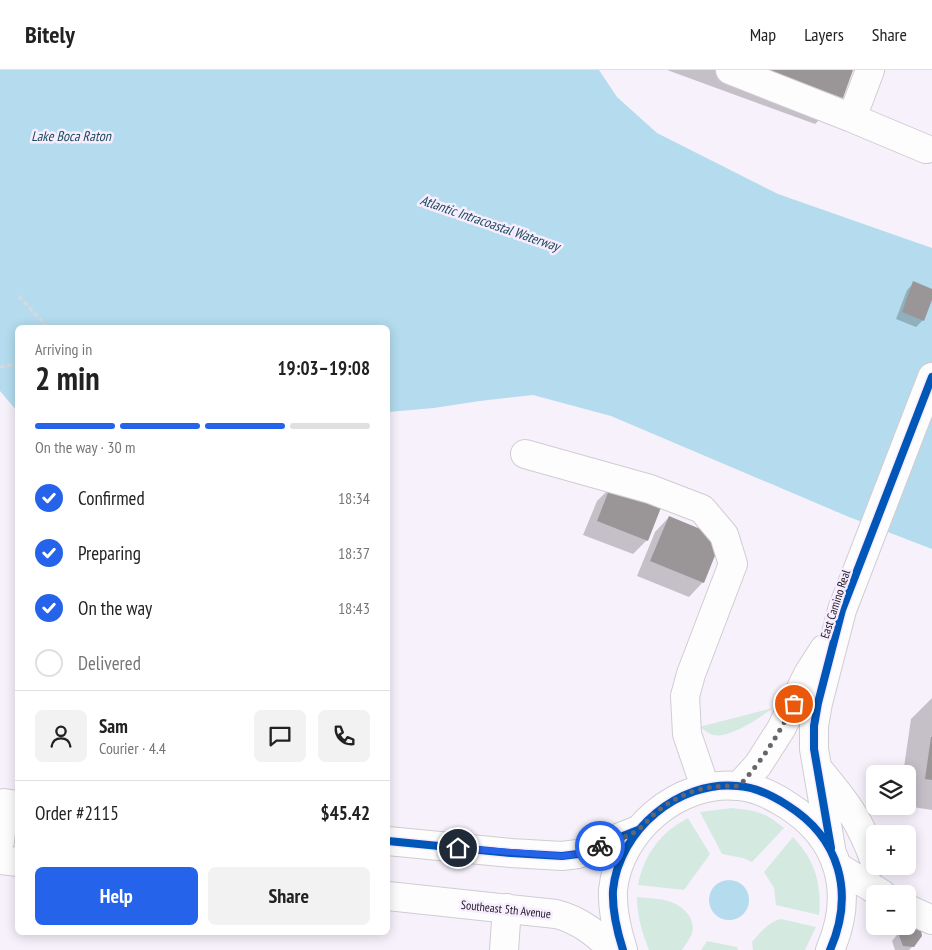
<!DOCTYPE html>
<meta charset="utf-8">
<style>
:root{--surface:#fff;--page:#f2f2f2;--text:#222;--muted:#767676;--line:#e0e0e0;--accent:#2563eb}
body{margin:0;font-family:"PT Sans Narrow",sans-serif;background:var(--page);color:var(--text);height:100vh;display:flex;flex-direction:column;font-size:19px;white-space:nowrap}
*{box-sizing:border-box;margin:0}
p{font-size:16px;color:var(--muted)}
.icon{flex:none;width:28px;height:28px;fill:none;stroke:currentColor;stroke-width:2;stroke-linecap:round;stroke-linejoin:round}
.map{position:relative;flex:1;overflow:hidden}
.details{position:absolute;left:15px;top:255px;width:375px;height:610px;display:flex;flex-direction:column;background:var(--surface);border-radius:8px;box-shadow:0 2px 12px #0003}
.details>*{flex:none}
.fabs{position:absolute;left:866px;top:695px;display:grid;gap:10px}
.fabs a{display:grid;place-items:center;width:50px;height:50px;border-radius:8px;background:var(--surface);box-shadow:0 2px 12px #0003;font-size:25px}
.pin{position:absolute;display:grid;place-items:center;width:42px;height:42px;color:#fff;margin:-21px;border:2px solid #fff;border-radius:50%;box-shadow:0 1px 5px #0007}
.courier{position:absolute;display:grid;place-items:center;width:50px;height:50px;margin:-25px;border:4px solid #2563eb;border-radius:50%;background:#fff;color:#222;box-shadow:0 1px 6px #0007}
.summary em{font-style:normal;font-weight:800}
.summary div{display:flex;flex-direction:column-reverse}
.summary{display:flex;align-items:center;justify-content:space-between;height:85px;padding:0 20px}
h1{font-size:32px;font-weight:800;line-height:38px}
.bar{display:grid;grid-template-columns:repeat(4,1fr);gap:8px 5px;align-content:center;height:60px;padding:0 20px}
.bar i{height:6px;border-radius:4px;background:var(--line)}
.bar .selected{background:var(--accent)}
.bar p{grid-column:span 4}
.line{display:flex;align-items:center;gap:12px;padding:0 20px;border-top:1px solid var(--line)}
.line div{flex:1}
.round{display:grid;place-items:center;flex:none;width:52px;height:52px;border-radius:8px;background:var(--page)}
ol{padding:0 20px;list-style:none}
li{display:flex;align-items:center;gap:15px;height:55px}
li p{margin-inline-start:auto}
li .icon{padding:5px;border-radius:50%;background:var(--accent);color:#fff;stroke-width:4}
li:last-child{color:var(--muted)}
li i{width:28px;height:28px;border:2px solid var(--line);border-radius:50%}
.action{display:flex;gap:10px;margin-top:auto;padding:10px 20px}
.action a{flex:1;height:58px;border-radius:8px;background:var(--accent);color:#fff;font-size:20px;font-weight:800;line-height:58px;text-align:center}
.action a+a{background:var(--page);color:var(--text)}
header{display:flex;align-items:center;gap:30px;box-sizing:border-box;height:70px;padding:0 25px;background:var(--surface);border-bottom:1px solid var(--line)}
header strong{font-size:24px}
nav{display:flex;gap:28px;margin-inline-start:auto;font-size:18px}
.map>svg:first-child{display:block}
</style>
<header>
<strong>Bitely</strong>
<nav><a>Map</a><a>Layers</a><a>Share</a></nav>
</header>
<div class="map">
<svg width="932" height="880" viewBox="0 0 932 880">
<rect width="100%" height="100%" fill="#f7f1fb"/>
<path fill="#d4eae1" d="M 773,638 C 761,647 729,669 713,665 C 709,664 704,659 699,657 Z
M 733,738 C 757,741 765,742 784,758 L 752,792 L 743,788 L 722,784 L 700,742 Z
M 688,748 L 710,784 L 684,820 L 638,815 C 644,784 661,762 688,748 Z
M 793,767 C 815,790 822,814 819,845 L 776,835 L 774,818 L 764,802 Z
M 637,827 C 657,829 678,828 690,847 C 692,852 694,857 692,863 C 691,868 685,875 682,880 L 649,880 C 642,862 637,846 637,827 Z
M 781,849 L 816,857 L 805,880 L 753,880 L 752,872 C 761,862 768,852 781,849 Z
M 707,871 L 737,877 L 738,880 L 701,880 Z"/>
<path fill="#b4dcee" d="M 0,0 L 599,0 L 617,27 L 657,63 L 778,124 L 932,178 L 932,479 L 849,447 L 611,346 L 533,325 L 480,331 L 434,338 L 388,342 L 388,258 L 18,258 L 17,341 L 0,321 Z
M709 830a20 20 0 1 1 40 0a20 20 0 1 1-40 0Z"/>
<path fill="#0003" d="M 667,0 L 852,0 L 842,28 L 815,54 Z
M 914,213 L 932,220 L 932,227 L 923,250 L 916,257 L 896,249 L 907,220 Z
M 611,417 L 647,470 L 633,484 L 583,465 L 597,431 Z
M 669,447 L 703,512 L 689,527 L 637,506 L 655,462 Z
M 932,628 L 932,740 L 906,736 L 908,736 L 908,704 L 903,704 L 911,649 Z
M 908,854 L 919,855 L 913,876 L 909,880 L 895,880 L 892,871 L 900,861 L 908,856 Z"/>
<path fill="#9a9597" d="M 767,0 L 853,0 L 843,28 Z
M 913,211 L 932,219 L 932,230 L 924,251 L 902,242 Z
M 611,415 L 662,435 L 648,471 L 597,451 Z
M 669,446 L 722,468 L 704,513 L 650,491 Z
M 931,667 L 932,667 L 932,710 L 925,709 Z
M 908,853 L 920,854 L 922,866 L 914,877 L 903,876 L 898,863 L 904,856 L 908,856 Z"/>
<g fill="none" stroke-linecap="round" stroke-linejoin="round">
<g stroke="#d0ccd3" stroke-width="30">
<path id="minor" d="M 730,0 L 852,48 L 870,0
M 852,48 L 926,79
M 525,384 L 650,419 L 702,439 L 724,465 L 733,494 L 691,604 L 685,626 L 687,664 L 705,717
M 819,700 C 846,732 861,752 875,792
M 739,716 L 758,695 L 781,659 L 808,604 L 824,579
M 0,771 L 4,733 L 18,735
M 388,771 L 511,783 L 562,786 L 578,784 L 638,760
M 831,778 L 814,679 L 814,656 L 818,633 L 842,540 L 932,307
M 0,790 L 18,792
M 838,797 L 882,824
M 388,826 L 556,844 C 580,850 596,864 614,880
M 908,839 L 932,850
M 504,880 L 507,838
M 623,880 C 617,861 612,840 613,820 C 619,760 679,710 738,716 C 755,717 773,726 787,735 C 840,768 855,823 830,880"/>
</g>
<path stroke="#d8d8da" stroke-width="3" stroke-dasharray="5 2.5" stroke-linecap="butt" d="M 19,226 L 48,258
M 0,297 L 18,294"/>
<use href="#minor" stroke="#fefdfe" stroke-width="28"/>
<g stroke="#f8edff" stroke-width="11">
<path id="cycleway" d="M 388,771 L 511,783 L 562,786 L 578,784 L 638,760
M 831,778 L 814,679 L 814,656 L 818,633 L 842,540 L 932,307
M 623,880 C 617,861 612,840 613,820 C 619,760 679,710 738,716 C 755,717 773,726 787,735 C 840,768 855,823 830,880"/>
</g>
<use href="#cycleway" stroke="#0057b8" stroke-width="8"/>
</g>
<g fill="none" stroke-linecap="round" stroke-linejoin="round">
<path stroke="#68646b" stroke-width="5" stroke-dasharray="0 9" d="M 600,776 C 612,771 629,767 639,759 C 644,755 648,750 653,745 C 680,722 704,715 739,716 C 763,690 778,665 794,634"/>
<path stroke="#2563eb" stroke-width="6" d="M 458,778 L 562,786 L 578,784 L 600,776"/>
</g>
<g text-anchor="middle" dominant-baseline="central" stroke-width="5" stroke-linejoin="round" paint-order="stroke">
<g font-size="12" fill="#1b181e" stroke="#f8edff">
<text transform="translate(835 534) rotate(-72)">East Camino Real</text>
<text transform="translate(506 839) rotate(6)">Southeast 5th Avenue</text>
</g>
<g font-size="14" font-style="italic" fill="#1b4d5d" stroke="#f8edff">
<text x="71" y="66">Lake Boca Raton</text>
<text transform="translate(490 153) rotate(19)">Atlantic Intracoastal Waterway</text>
</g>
</g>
</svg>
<div class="fabs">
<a><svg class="icon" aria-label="layers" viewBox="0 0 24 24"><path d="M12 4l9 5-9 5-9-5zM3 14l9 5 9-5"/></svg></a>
<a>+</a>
<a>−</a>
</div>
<div class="pin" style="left:794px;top:634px;background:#ea580c"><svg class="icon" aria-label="bag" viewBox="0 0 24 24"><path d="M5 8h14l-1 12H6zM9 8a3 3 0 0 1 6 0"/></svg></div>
<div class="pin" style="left:458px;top:778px;background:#1f2937"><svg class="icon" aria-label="home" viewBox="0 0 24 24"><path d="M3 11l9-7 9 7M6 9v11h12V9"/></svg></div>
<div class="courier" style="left:600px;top:776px"><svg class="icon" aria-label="bike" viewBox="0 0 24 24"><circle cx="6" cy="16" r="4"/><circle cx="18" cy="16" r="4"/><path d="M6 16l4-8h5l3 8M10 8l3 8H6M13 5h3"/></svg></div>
<section class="details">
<div class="summary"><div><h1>2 min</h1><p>Arriving in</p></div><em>19:03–19:08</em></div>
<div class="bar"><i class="selected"></i><i class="selected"></i><i class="selected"></i><i></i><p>On the way · 30 m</p></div>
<ol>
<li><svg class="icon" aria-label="check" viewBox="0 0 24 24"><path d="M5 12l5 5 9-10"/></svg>Confirmed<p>18:34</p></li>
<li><svg class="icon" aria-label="check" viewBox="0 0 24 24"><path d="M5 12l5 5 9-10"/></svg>Preparing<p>18:37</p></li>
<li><svg class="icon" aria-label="check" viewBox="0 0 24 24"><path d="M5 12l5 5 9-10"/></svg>On the way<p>18:43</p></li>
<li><i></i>Delivered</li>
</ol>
<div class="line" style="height:90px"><a class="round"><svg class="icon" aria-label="person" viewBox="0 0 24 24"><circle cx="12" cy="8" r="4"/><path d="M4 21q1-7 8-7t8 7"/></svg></a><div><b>Sam</b><p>Courier · 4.4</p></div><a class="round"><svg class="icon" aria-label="chat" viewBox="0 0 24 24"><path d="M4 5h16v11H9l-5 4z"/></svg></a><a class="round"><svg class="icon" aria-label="phone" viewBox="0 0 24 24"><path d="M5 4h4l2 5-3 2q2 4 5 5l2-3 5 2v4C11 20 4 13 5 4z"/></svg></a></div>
<div class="line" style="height:65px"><div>Order #2115</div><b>$45.42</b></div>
<div class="action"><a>Help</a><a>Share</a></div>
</section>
</div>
